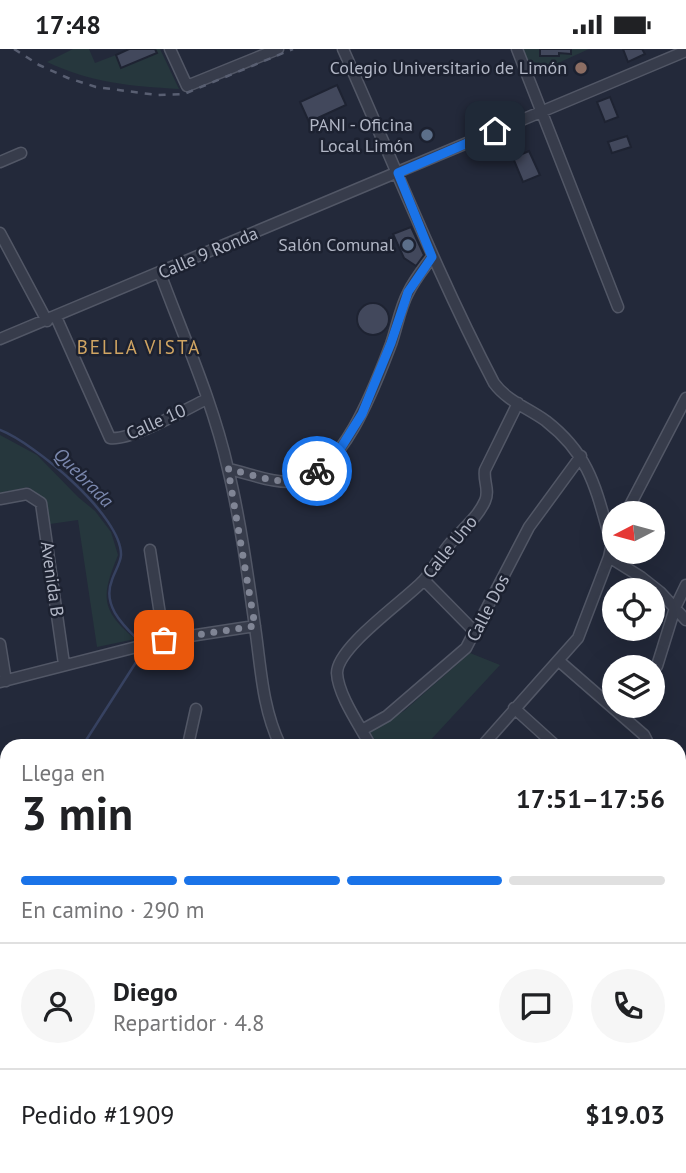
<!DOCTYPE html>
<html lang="es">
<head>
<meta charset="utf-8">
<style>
  :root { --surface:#fff; --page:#f6f6f6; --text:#202124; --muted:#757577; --line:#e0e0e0; --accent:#1a73e8 }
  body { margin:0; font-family:"PT Sans",sans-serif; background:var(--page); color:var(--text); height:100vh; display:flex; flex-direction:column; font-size:26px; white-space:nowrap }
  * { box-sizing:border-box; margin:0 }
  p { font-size:23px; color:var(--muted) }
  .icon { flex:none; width:38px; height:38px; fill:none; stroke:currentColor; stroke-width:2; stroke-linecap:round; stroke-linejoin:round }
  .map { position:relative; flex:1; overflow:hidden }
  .details { position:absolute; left:0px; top:690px; width:686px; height:436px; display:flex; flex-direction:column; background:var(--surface); border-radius:21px 21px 0 0; box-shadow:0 7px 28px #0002 }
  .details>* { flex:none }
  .needle { width:46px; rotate:264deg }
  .controls { position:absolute; left:602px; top:452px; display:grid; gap:14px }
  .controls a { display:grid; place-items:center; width:63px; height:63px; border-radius:50%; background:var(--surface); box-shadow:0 7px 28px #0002; font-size:35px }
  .pin { position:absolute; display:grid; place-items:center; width:60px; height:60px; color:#fff; margin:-30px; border-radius:14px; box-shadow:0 4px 10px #0006 }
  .courier { position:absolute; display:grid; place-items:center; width:70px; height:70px; margin:-35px; border:5px solid #1a73e8; border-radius:50%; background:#fff; color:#222; box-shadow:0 2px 9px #0007 }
  .head em { font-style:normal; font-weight:800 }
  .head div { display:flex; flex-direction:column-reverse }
  .head { display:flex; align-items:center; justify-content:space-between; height:119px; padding:0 21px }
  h1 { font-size:46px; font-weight:800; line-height:52px }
  .bar { display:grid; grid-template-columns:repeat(4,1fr); gap:10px 7px; align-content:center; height:84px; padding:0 21px }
  .bar i { height:9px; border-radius:5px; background:var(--line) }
  .bar .active { background:var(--accent) }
  .bar p { grid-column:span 4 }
  .line { display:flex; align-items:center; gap:18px; padding:0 21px; border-top:2px solid var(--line) }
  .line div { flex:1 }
  .round { display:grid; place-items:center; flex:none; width:74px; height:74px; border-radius:37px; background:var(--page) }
  .status { display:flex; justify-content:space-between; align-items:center; height:49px; padding:0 35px; background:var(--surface); direction:ltr }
  .status svg { height:19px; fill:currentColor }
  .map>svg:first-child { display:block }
  .green { fill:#26373d }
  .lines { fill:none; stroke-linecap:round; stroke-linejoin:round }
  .stream { stroke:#374261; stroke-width:2.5 }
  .building { fill:#42485c; stroke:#1e2332; stroke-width:2 }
  .minor-casing { stroke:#525766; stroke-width:13 }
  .minor { stroke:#373c4b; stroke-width:10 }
  .rail { stroke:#595f72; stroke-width:2.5; stroke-dasharray:7 7; stroke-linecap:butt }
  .done { stroke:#808595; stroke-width:7; stroke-dasharray:0 12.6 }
  .route { stroke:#1a73e8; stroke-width:9 }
  .education-dot { fill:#8d6e63; stroke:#1c2130; stroke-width:2.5 }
  .service-dot { fill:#5c6f8a; stroke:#1c2130; stroke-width:2.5 }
  .labels { text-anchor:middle; stroke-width:5; stroke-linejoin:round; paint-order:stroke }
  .poi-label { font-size:18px; fill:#b2b7c6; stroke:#1c2130; text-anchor:end }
  .street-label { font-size:18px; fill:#b2b7c6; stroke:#1c2130 }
  .neighbourhood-label { font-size:19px; letter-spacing:2px; fill:#d0a563; stroke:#1c2130 }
  .water-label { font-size:19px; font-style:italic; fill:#7b88ae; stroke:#1c2130 }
</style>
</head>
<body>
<div class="status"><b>17:48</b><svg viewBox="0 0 49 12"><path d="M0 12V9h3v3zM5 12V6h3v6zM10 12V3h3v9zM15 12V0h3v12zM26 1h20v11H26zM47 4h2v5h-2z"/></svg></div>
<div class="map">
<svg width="686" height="1124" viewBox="0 0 686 1124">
  <rect width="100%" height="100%" fill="#23293a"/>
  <path class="green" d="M 73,0 L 89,0 L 95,14 L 116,6 L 121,18 L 157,4 L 155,0 L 160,0 L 179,40 C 130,37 92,34 47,13 Z
    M 523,0 L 589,0 L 534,25 Z
    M 0,386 L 37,406 L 78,448 L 95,462 L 111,483 L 118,506 C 102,546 99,560 135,590 L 97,598 L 78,471 L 50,475 L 44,449 L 28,438 L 0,444 Z
    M 470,604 L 500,616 L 426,696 L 377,696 L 370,682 L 404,662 Z"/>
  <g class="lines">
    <path class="stream" d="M 0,381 C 34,394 122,467 121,506 C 121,513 114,524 112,531 C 102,556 122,575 138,591 L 139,595
      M 83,696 L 140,607 L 141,601
      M 152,1124 L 154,1118"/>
  </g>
  <path class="building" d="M 129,0 L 155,0 L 157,4 L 121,19 L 116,6 Z
    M 540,0 L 571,0 L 571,5 L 559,4 L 559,7 L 540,7 Z
    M 623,0 L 642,0 L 645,5 L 628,13 Z
    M 337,36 L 346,56 L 309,73 L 300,53 Z
    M 610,48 L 618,68 L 605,73 L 597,53 Z
    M 627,87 L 631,98 L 612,104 L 608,93 Z
    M 529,102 L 540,126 L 523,133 L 513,109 Z
    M 411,178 L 424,206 L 416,217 L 404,209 L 393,185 Z
    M357 270a16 16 0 1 1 32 0a16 16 0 1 1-32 0Z"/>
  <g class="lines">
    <g class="minor-casing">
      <path id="minor" d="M 170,0 L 187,37 L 278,0
        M 343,0 C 393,112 437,225 494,334 C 507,352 528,359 546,372 C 591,407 596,441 611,493
        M 517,0 L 618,258
        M 0,113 L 21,104
        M 0,184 L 47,272
        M 160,224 C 184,289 213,353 228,420 C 240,469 248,527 255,578 C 261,619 262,658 280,696
        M 56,268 L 110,389 C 131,392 186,360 207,350
        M 0,290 L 686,2
        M 228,420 C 249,424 276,436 297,432 C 344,423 376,334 391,295 C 397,278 400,259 408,244 C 414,231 424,219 432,208
        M 0,450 L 27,445 L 41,454 L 64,615
        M 626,464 L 686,349
        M 150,501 L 164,591
        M 609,508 L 641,528 L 660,543 L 686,571
        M 424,531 L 476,584
        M 0,595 L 6,632
        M 559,612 L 644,686 L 649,696
        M 657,617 L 675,559 L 686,536
        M 0,633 L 164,591 L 255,577
        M 514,659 L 555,696
        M 362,681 L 387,667 L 466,599 L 529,478 L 581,407
        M 188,696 L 196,660
        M 370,696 C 360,677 338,646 337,624 C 337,598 404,552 423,532 C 433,522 439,508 448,497 C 460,482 477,470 485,452 C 490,441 483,432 485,421 L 518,354
        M 483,696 L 578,589 L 609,508 L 613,490
        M 679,818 L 686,826
        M 0,954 L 7,951
        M 679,1032 L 686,1030
        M 0,1040 L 7,1040
        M 679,1091 L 686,1089
        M 14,1118 L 89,1123
        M 301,1118 L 327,1124
        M 422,1124 L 433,1118
        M 584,1124 L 595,1118"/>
    </g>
    <use href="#minor" class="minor"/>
    <path class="rail" d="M 14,0 L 39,16 L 68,29 L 96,38 L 157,46 L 184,45 L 293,0"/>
  </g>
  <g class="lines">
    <path class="done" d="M 164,591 L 255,577 L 228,420 C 256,426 293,443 317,422"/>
    <path class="route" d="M 317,422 L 337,405 L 362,365 L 391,294 L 408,243 L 432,208 L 398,124 L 495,82"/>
  </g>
  <circle class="education-dot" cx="581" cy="19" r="7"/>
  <g class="service-dot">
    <circle cx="427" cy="86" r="7"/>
    <circle cx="408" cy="196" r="7"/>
  </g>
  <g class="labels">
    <g class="poi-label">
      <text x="567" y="25">Colegio Universitario de Limón</text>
      <text x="413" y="82">PANI - Oficina<tspan x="413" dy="21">Local Limón</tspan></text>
      <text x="394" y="202">Salón Comunal</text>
    </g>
    <g class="street-label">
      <text transform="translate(208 204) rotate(-23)" y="6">Calle 9 Ronda</text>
      <text transform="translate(156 373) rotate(-24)" y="6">Calle 10</text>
      <text transform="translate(450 498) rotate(-51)" y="6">Calle Uno</text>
      <text transform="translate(52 530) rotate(82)" y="6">Avenida B</text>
      <text transform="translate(488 559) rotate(-63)" y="6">Calle Dos</text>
    </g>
    <g class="neighbourhood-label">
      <text x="139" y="305">BELLA VISTA</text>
    </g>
    <g class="water-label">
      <text transform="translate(84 428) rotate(45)" y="7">Quebrada</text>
    </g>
  </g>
</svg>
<div class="controls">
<a><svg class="needle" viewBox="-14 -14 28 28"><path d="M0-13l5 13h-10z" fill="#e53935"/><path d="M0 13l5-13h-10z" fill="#757577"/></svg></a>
<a><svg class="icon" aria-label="locate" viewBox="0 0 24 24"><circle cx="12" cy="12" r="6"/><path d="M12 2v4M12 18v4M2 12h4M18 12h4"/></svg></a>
<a><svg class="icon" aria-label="layers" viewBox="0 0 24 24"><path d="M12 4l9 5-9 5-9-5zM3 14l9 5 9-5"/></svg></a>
</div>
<div class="pin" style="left:164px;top:591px;background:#ea580c"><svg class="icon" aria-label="bag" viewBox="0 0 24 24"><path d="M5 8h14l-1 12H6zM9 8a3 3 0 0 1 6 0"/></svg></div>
<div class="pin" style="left:495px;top:82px;background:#1f2937"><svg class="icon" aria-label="home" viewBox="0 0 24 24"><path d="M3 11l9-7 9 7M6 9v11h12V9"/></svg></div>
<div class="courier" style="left:317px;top:422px"><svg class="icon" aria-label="bike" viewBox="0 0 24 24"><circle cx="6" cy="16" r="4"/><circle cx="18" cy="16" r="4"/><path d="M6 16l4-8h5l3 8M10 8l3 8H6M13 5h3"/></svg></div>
<section class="details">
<div class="head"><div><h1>3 min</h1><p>Llega en</p></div><em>17:51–17:56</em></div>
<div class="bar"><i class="active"></i><i class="active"></i><i class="active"></i><i></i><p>En camino · 290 m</p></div>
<div class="line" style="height:126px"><a class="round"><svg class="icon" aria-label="person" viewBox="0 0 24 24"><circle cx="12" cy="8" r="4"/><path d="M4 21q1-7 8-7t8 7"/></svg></a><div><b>Diego</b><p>Repartidor · 4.8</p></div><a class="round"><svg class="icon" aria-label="chat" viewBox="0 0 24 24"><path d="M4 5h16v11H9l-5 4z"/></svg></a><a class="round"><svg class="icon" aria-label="phone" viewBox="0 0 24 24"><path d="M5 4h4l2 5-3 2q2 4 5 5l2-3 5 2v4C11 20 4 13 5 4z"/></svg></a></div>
<div class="line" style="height:91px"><div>Pedido #1909</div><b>$19.03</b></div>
</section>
</div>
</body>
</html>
